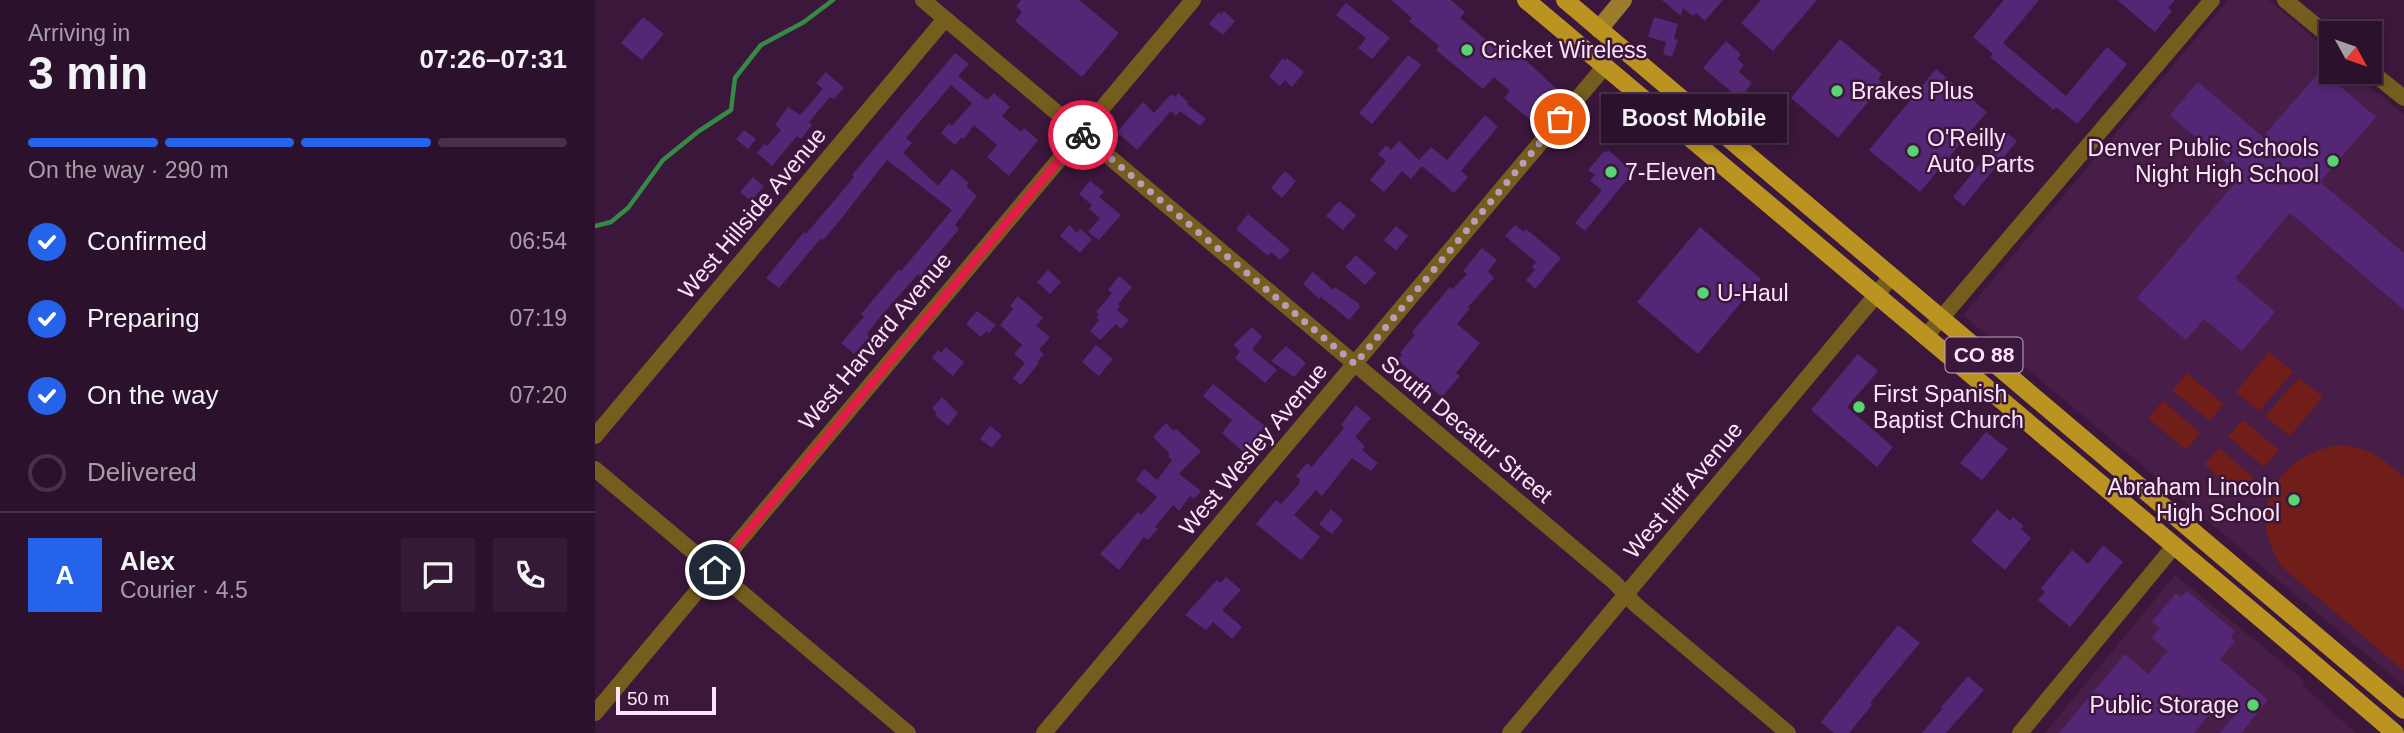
<!DOCTYPE html>
<html lang="en">
<head>
<meta charset="utf-8">
<style>
  :root { --surface:#2c112c; --page:#341a34; --text:#f1f3f6; --muted:#a69da9; --line:#483148; --accent:#2563eb }
  body { margin:0; font-family:Arial,sans-serif; background:var(--page); color:var(--text); height:100vh; display:flex; flex-direction:column; font-size:26px; white-space:nowrap }
  * { box-sizing:border-box; margin:0 }
  p { font-size:23px; color:var(--muted) }
  .icon { flex:none; width:38px; height:38px; fill:none; stroke:currentColor; stroke-width:2; stroke-linecap:round; stroke-linejoin:round }
  .map { position:relative; flex:1; overflow:hidden }
  .drawer { display:flex; flex-direction:column; background:var(--surface); width:595px }
  .drawer>* { flex:none }
  .needle { width:46px; rotate:130deg }
  .tools { position:absolute; left:1724px; top:21px; display:grid; gap:14px }
  .tools a { display:grid; place-items:center; width:63px; height:63px; border-radius:0px; background:var(--surface); box-shadow:0 4px 10px #0003,0 0 0 2px var(--line); font-size:35px }
  .scale { position:absolute; left:21px; bottom:18px; width:100px; box-sizing:border-box; padding-left:7px; border:4px solid #fce5fb; border-top:0; font-size:19px; line-height:24px; white-space:nowrap; color:#fce5fb; -webkit-text-stroke:5px #3b173b; paint-order:stroke }
  .pin { position:absolute; display:grid; place-items:center; width:60px; height:60px; color:#fff; margin:-30px; border:4px solid #fff; border-radius:50%; box-shadow:0 2px 7px #0007 }
  .courier { position:absolute; display:grid; place-items:center; width:70px; height:70px; margin:-35px; border:5px solid #e11d48; border-radius:50%; background:#fff; color:#222; box-shadow:0 2px 9px #0007 }
  .bubble { position:absolute; height:49px; border-radius:0px; background:var(--surface); box-shadow:0 4px 10px #0003,0 0 0 2px var(--line); font-size:23px; font-weight:600; line-height:49px; text-align:center }
  .headline em { font-style:normal; font-weight:600 }
  .headline div { display:flex; flex-direction:column-reverse }
  .headline { display:flex; align-items:center; justify-content:space-between; height:119px; padding:0 28px }
  h1 { font-size:46px; font-weight:600; line-height:52px }
  .bar { display:grid; grid-template-columns:repeat(4,1fr); gap:10px 7px; align-content:center; height:84px; padding:0 28px }
  .bar i { height:9px; border-radius:5px; background:var(--line) }
  .bar .selected { background:var(--accent) }
  .bar p { grid-column:span 4 }
  .line { display:flex; align-items:center; gap:18px; padding:0 28px; border-top:2px solid var(--line) }
  .line div { flex:1 }
  .round { display:grid; place-items:center; flex:none; width:74px; height:74px; border-radius:0px; background:var(--page) }
  ol { padding:0 28px; list-style:none }
  li { display:flex; align-items:center; gap:21px; height:77px }
  li p { margin-inline-start:auto }
  li .icon { padding:7px; border-radius:50%; background:var(--accent); color:#fff; stroke-width:4 }
  li:last-child { color:var(--muted) }
  li i { width:38px; height:38px; border:4px solid var(--line); border-radius:50% }
  main { display:flex; flex:1; min-height:0 }
  .map>svg:first-child { display:block }
  .built { fill:#481e48 }
  .green { fill:#711d19 }
  .lines { fill:none; stroke-linecap:round; stroke-linejoin:round }
  .stream { stroke:#358a46; stroke-width:4.5 }
  .building { fill:#542776 }
  .street { stroke:#755d1d; stroke-width:16 }
  .secondary { stroke:#9b7c2c; stroke-width:18 }
  .primary { stroke:#bb9321; stroke-width:18 }
  .done { stroke:#b89db8; stroke-width:7; stroke-dasharray:0 12.6 }
  .route { stroke:#e11d48; stroke-width:9 }
  .poi-dot { fill:#58d570; stroke:#3b173b; stroke-width:2.5 }
  .labels { text-anchor:middle; stroke-width:5; stroke-linejoin:round; paint-order:stroke }
  .shield { fill:#3b173b; stroke:#c2a7c1; stroke-width:2 }
  .shield-label { font-size:21px; font-weight:bold; fill:#fce5fb }
  .poi-label { font-size:23px; fill:#fce5fb; stroke:#3b173b; text-anchor:start }
  .street-label { font-size:23px; fill:#fce5fb; stroke:#3b173b }
</style>
</head>
<body>
<main>
<section class="drawer">
<div class="headline"><div><h1>3 min</h1><p>Arriving in</p></div><em>07:26–07:31</em></div>
<div class="bar"><i class="selected"></i><i class="selected"></i><i class="selected"></i><i></i><p>On the way · 290 m</p></div>
<ol>
<li><svg class="icon" aria-label="check" viewBox="0 0 24 24"><path d="M5 12l5 5 9-10"/></svg>Confirmed<p>06:54</p></li>
<li><svg class="icon" aria-label="check" viewBox="0 0 24 24"><path d="M5 12l5 5 9-10"/></svg>Preparing<p>07:19</p></li>
<li><svg class="icon" aria-label="check" viewBox="0 0 24 24"><path d="M5 12l5 5 9-10"/></svg>On the way<p>07:20</p></li>
<li><i></i>Delivered</li>
</ol>
<div class="line" style="height:126px"><b class="round" style="background:var(--accent);color:#fff">A</b><div><b>Alex</b><p>Courier · 4.5</p></div><a class="round"><svg class="icon" aria-label="chat" viewBox="0 0 24 24"><path d="M4 5h16v11H9l-5 4z"/></svg></a><a class="round"><svg class="icon" aria-label="phone" viewBox="0 0 24 24"><path d="M5 4h4l2 5-3 2q2 4 5 5l2-3 5 2v4C11 20 4 13 5 4z"/></svg></a></div>
</section>
<div class="map">
<svg width="1809" height="733" viewBox="0 0 1809 733">
  <rect width="100%" height="100%" fill="#3b173b"/>
  <path class="built" d="M 1633,0 L 1674,0 L 1736,53 L 1736,72 L 1758,72 L 1809,115 L 1809,686 L 1368,315 Z
    M 1580,575 L 1710,681 L 1707,685 L 1761,733 L 1450,733 Z"/>
  <path class="green" d="M 1674,352 L 1698,372 L 1664,411 L 1641,392 Z
    M 1592,373 L 1628,404 L 1615,421 L 1577,390 Z
    M 1704,378 L 1728,397 L 1695,436 L 1670,416 Z
    M 1568,401 L 1605,433 L 1591,450 L 1553,418 Z
    M 1648,420 L 1684,450 L 1669,467 L 1633,436 Z
    M 1742,445 C 1774,446 1786,458 1809,477 L 1809,671 L 1687,567 C 1650,512 1680,458 1742,445 Z
    M 1624,448 L 1659,478 L 1645,495 L 1609,464 Z"/>
  <g class="lines">
    <path class="stream" d="M 0,226 L 16,222 L 33,208 L 68,160 L 104,131 L 136,110 L 140,78 L 166,45 L 209,22 L 238,0"/>
  </g>
  <path class="building" d="M 426,0 L 484,0 L 524,33 L 487,77 L 420,21 L 427,12 L 421,6 Z
    M 796,0 L 856,0 L 870,12 L 865,18 L 917,61 L 923,53 L 964,91 L 938,122 L 909,98 L 915,91 L 899,77 L 888,89 L 841,50 L 844,46 L 814,21 L 817,18 Z
    M 1067,0 L 1128,0 L 1110,21 L 1101,13 L 1098,16 L 1088,8 L 1086,16 Z
    M 1166,0 L 1222,0 L 1178,51 L 1146,23 Z
    M 1409,0 L 1444,0 L 1408,43 L 1471,96 L 1512,47 L 1532,64 L 1482,124 L 1461,107 L 1459,110 L 1395,57 L 1398,54 L 1378,37 Z
    M 1522,0 L 1580,0 L 1573,8 L 1577,11 L 1560,32 Z
    M 751,3 L 795,38 L 777,59 L 763,48 L 771,38 L 741,15 Z
    M 629,11 L 640,21 L 628,35 L 614,24 L 624,12 L 626,14 Z
    M 48,17 L 69,34 L 47,60 L 26,43 Z
    M 1059,17 L 1083,24 L 1079,39 L 1083,40 L 1077,57 L 1068,54 L 1071,42 L 1053,37 Z
    M 1245,39 L 1287,74 L 1283,79 L 1288,84 L 1243,138 L 1196,98 Z
    M 1131,41 L 1146,54 L 1142,59 L 1149,65 L 1144,72 L 1157,83 L 1145,99 L 1108,68 Z
    M 360,53 L 374,64 L 363,76 L 392,100 L 399,93 L 415,107 L 407,116 L 426,132 L 429,128 L 443,140 L 414,176 L 392,157 L 402,145 L 379,125 L 369,139 L 367,137 L 360,145 L 346,133 L 354,123 L 357,126 L 377,103 L 356,85 L 311,138 L 317,143 L 308,153 L 343,186 L 357,169 L 374,183 L 371,186 L 382,196 L 360,225 L 364,229 L 325,276 L 323,274 L 285,317 L 272,334 L 274,337 L 259,354 L 246,343 L 269,317 L 266,314 L 304,269 L 306,271 L 357,210 L 292,160 L 246,219 L 228,240 L 226,238 L 184,288 L 171,278 L 209,232 L 211,234 L 259,177 L 257,175 Z
    M 813,55 L 826,65 L 777,124 L 764,113 Z
    M 688,58 L 690,61 L 692,58 L 709,72 L 697,87 L 690,80 L 685,86 L 674,76 Z
    M 1341,69 L 1392,112 L 1325,192 L 1274,150 Z
    M 1726,70 L 1781,117 L 1725,182 L 1809,253 L 1809,310 L 1695,213 L 1640,278 L 1680,312 L 1647,351 L 1609,319 L 1591,340 L 1542,298 L 1646,176 L 1575,115 L 1603,82 L 1668,137 Z
    M 231,72 L 249,88 L 239,99 L 235,97 L 214,122 L 217,125 L 206,139 L 202,136 L 177,166 L 162,153 L 169,144 L 172,146 L 186,130 L 180,125 L 193,107 L 205,115 L 228,89 L 221,83 Z
    M 583,93 L 593,102 L 592,104 L 611,119 L 605,126 L 585,111 L 581,116 L 576,111 L 542,150 L 522,132 L 548,102 L 559,113 L 576,94 L 580,97 Z
    M 890,115 L 903,127 L 866,171 L 873,177 L 859,193 L 827,166 L 816,179 L 807,171 L 789,192 L 775,180 L 791,161 L 783,154 L 791,145 L 796,150 L 804,141 L 824,160 L 836,147 L 852,160 Z
    M 149,130 L 161,139 L 153,149 L 141,139 Z
    M 1411,132 L 1422,141 L 1369,206 L 1358,197 Z
    M 1013,150 L 1037,171 L 1035,173 L 1036,175 L 990,231 L 980,223 L 1007,190 L 995,181 L 1000,175 L 993,170 L 1009,151 L 1011,153 Z
    M 690,171 L 701,181 L 687,198 L 676,188 Z
    M 158,177 L 169,186 L 156,201 L 145,192 Z
    M 495,181 L 509,192 L 504,197 L 526,215 L 504,240 L 493,232 L 505,218 L 494,209 L 497,205 L 484,194 Z
    M 744,201 L 761,215 L 748,230 L 731,216 Z
    M 653,214 L 695,250 L 685,260 L 676,252 L 673,256 L 641,229 Z
    M 474,225 L 482,233 L 485,229 L 497,239 L 485,253 L 465,236 Z
    M 920,225 L 929,232 L 931,229 L 966,258 L 940,289 L 931,280 L 940,270 L 937,267 L 941,262 L 910,236 Z
    M 801,226 L 813,236 L 801,251 L 789,240 Z
    M 1105,227 L 1166,279 L 1103,354 L 1042,302 Z
    M 887,248 L 902,260 L 893,271 L 899,278 L 873,307 L 875,308 L 862,324 L 885,343 L 861,373 L 865,376 L 847,397 L 802,360 L 807,355 L 805,353 L 820,335 L 817,332 L 855,287 L 858,289 L 872,274 L 868,271 Z
    M 761,255 L 781,273 L 770,285 L 750,267 Z
    M 453,270 L 466,282 L 455,294 L 442,282 Z
    M 718,272 L 738,290 L 740,287 L 763,303 L 765,307 L 754,320 L 726,297 L 724,299 L 708,284 Z
    M 524,276 L 537,287 L 523,304 L 525,306 L 522,310 L 534,320 L 526,329 L 521,324 L 505,340 L 495,331 L 504,320 L 501,318 L 504,314 L 501,312 L 517,293 L 513,290 Z
    M 423,296 L 448,318 L 441,326 L 455,337 L 444,350 L 449,354 L 442,362 L 444,363 L 426,385 L 418,378 L 430,363 L 419,354 L 427,345 L 405,325 L 418,309 L 415,306 Z
    M 382,311 L 401,325 L 394,333 L 391,331 L 386,337 L 371,324 Z
    M 657,327 L 667,337 L 657,349 L 682,370 L 670,383 L 640,358 L 645,351 L 638,345 Z
    M 501,345 L 518,359 L 504,376 L 487,362 Z
    M 691,346 L 711,363 L 699,377 L 676,361 Z
    M 351,347 L 369,362 L 358,376 L 337,358 L 343,350 L 346,353 Z
    M 1263,354 L 1283,371 L 1252,407 L 1298,447 L 1282,467 L 1216,410 Z
    M 618,384 L 670,426 L 648,452 L 627,433 L 637,420 L 608,396 Z
    M 347,397 L 363,413 L 353,426 L 340,415 L 342,413 L 337,408 Z
    M 761,405 L 776,418 L 760,437 L 770,446 L 767,450 L 783,463 L 776,471 L 757,458 L 727,496 L 721,490 L 699,515 L 725,537 L 706,560 L 661,524 L 681,500 L 686,504 L 704,484 L 705,479 L 701,476 L 712,463 L 717,467 L 749,428 L 746,425 Z
    M 571,423 L 579,431 L 581,429 L 606,451 L 584,474 L 606,491 L 599,499 L 595,496 L 584,511 L 578,505 L 560,527 L 563,529 L 553,540 L 549,537 L 524,570 L 505,554 L 543,512 L 546,515 L 562,497 L 541,480 L 549,469 L 562,480 L 577,460 L 573,456 L 575,454 L 558,437 Z
    M 395,426 L 407,435 L 397,448 L 385,439 Z
    M 1391,432 L 1413,449 L 1387,480 L 1365,463 Z
    M 736,509 L 748,520 L 737,534 L 724,524 Z
    M 1402,509 L 1415,521 L 1418,517 L 1429,526 L 1426,529 L 1436,538 L 1410,570 L 1376,541 Z
    M 1508,545 L 1528,562 L 1475,627 L 1443,600 L 1450,592 L 1446,588 L 1477,550 L 1493,564 Z
    M 631,577 L 646,590 L 627,610 L 647,627 L 637,639 L 618,622 L 611,630 L 590,615 L 622,580 L 625,583 Z
    M 1592,591 L 1640,631 L 1636,637 L 1640,642 L 1625,659 L 1673,700 L 1646,733 L 1625,733 L 1644,710 L 1628,697 L 1599,733 L 1464,733 L 1530,654 L 1553,674 L 1573,651 L 1557,638 L 1565,628 L 1557,622 L 1581,593 L 1586,597 Z
    M 1303,625 L 1325,643 L 1275,703 L 1277,705 L 1254,733 L 1239,733 L 1226,722 Z
    M 1373,676 L 1389,690 L 1351,733 L 1327,733 L 1348,708 L 1346,707 Z"/>
  <g class="lines">
    <path class="street" d="M 328,0 L 1019,582 L 1041,605 L 1193,733
      M 1690,0 L 1736,38
      M 1774,70 L 1809,98
      M 1331,336 L 1617,0
      M 0,436 L 350,19
      M 0,469 L 313,733
      M 0,713 L 598,0
      M 449,733 L 1010,66
      M 915,733 L 1297,276
      M 1425,733 L 1580,545"/>
    <path class="secondary" d="M 1004,29 L 1028,0"/>
    <path class="primary" d="M 931,0 L 1670,622 L 1800,733
      M 970,0 L 1809,710"/>
  </g>
  <g class="lines">
    <path class="done" d="M 488,135 L 760,364 L 965,119"/>
    <path class="route" d="M 120,570 L 486,134 L 488,135"/>
  </g>
  <g class="poi-dot">
    <circle cx="872" cy="50" r="7"/>
    <circle cx="1242" cy="91" r="7"/>
    <circle cx="1318" cy="151" r="7"/>
    <circle cx="1738" cy="161" r="7"/>
    <circle cx="1016" cy="172" r="7"/>
    <circle cx="1108" cy="293" r="7"/>
    <circle cx="1264" cy="407" r="7"/>
    <circle cx="1699" cy="500" r="7"/>
    <circle cx="1658" cy="705" r="7"/>
  </g>
  <g class="labels">
    <rect class="shield" x="1350.5" y="337.5" width="77" height="35" rx="5"/>
    <g class="shield-label">
      <text x="1389" y="362">CO 88</text>
    </g>
    <g class="poi-label">
      <text x="886" y="58">Cricket Wireless</text>
      <text x="1256" y="99">Brakes Plus</text>
      <text x="1332" y="146">O'Reilly<tspan x="1332" dy="26">Auto Parts</tspan></text>
      <text x="1724" y="156" text-anchor="end">Denver Public Schools<tspan x="1724" dy="26">Night High School</tspan></text>
      <text x="1030" y="180">7-Eleven</text>
      <text x="1122" y="301">U-Haul</text>
      <text x="1278" y="402">First Spanish<tspan x="1278" dy="26">Baptist Church</tspan></text>
      <text x="1685" y="495" text-anchor="end">Abraham Lincoln<tspan x="1685" dy="26">High School</tspan></text>
      <text x="1644" y="713" text-anchor="end">Public Storage</text>
    </g>
    <g class="street-label">
      <text transform="translate(157 213) rotate(-50)" y="8">West Hillside Avenue</text>
      <text transform="translate(280 341) rotate(-50)" y="8">West Harvard Avenue</text>
      <text transform="translate(872 429) rotate(40)" y="8">South Decatur Street</text>
      <text transform="translate(658 449) rotate(-50)" y="8">West Wesley Avenue</text>
      <text transform="translate(1088 490) rotate(-50)" y="8">West Iliff Avenue</text>
    </g>
  </g>
</svg>
<div class="tools">
<a><svg class="needle" viewBox="-14 -14 28 28"><path d="M0-13l5 13h-10z" fill="#e53935"/><path d="M0 13l5-13h-10z" fill="#a69da9"/></svg></a>
</div>
<div class="scale">50 m</div>
<div class="pin" style="left:965px;top:119px;background:#ea580c"><svg class="icon" aria-label="bag" viewBox="0 0 24 24"><path d="M5 8h14l-1 12H6zM9 8a3 3 0 0 1 6 0"/></svg></div>
<div class="pin" style="left:120px;top:570px;background:#1f2937"><svg class="icon" aria-label="home" viewBox="0 0 24 24"><path d="M3 11l9-7 9 7M6 9v11h12V9"/></svg></div>
<div class="courier" style="left:488px;top:135px"><svg class="icon" aria-label="bike" viewBox="0 0 24 24"><circle cx="6" cy="16" r="4"/><circle cx="18" cy="16" r="4"/><path d="M6 16l4-8h5l3 8M10 8l3 8H6M13 5h3"/></svg></div>
<div class="bubble" style="left:1006px;top:94px;width:186px">Boost Mobile</div>
</div>
</main>
</body>
</html>
